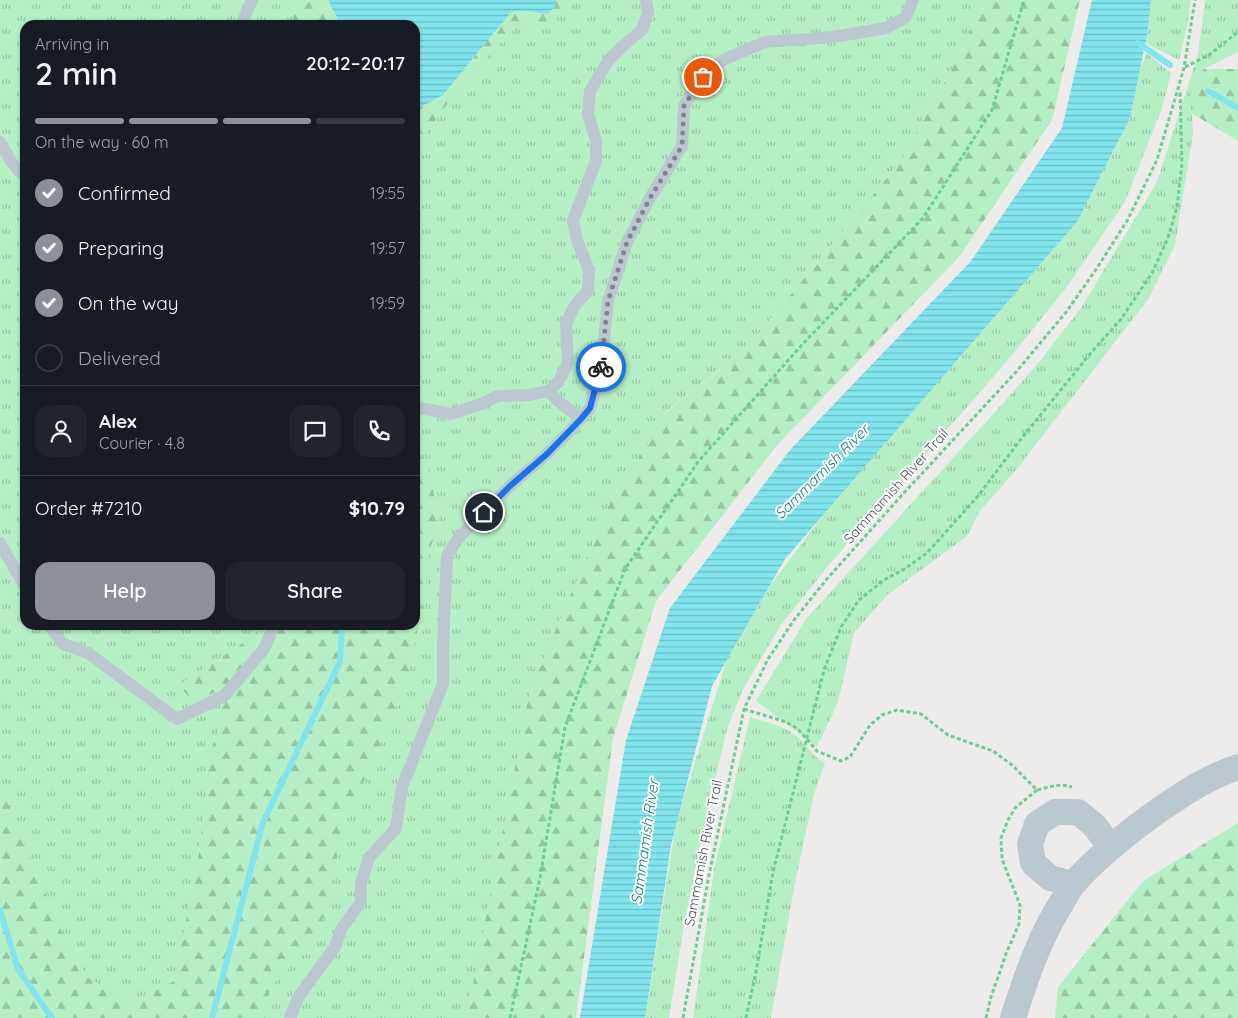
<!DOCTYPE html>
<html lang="en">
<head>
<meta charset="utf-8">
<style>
  :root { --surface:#171b24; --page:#20242c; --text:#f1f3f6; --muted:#9ea1a6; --line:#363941; --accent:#8c9099 }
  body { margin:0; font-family:Quicksand,sans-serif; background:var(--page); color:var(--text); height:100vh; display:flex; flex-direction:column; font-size:19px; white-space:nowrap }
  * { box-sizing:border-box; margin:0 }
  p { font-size:16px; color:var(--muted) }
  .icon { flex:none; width:28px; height:28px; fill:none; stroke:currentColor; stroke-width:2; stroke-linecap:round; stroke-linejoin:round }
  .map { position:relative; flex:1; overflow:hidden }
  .panel { position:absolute; left:20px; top:20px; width:400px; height:610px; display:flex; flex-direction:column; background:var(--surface); border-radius:15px; box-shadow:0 1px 4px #0004 }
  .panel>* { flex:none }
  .pin { position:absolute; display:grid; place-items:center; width:42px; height:42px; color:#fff; margin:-21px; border:2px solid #fff; border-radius:50%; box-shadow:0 1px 5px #0007 }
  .courier { position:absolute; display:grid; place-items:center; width:50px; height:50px; margin:-25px; border:4px solid #1a73e8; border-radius:50%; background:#fff; color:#222; box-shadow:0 1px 6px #0007 }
  .overview em { font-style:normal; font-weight:600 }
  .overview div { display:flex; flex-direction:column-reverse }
  .overview { display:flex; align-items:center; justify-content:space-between; height:85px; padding:0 15px }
  h1 { font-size:32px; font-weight:600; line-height:38px }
  .bar { display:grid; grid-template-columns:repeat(4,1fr); gap:8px 5px; align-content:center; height:60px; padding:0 15px }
  .bar i { height:6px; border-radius:4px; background:var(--line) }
  .bar .selected { background:var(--accent) }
  .bar p { grid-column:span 4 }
  .line { display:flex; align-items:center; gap:12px; padding:0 15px; border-top:1px solid var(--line) }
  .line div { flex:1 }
  .round { display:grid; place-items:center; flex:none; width:52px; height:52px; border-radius:15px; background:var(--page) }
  ol { padding:0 15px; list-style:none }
  li { display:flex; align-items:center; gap:15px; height:55px }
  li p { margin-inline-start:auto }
  li .icon { padding:5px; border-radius:50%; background:var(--accent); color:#fff; stroke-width:4 }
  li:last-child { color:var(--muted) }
  li i { width:28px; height:28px; border:2px solid var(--line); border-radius:50% }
  .primary-button { display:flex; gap:10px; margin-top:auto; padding:10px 15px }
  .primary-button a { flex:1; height:58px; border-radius:15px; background:var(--accent); color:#fff; font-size:20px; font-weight:600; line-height:58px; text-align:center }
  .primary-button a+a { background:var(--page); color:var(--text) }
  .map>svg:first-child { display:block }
  .grass { fill:url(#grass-tufts); fill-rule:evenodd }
  .forest { fill:url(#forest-firs) }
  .water { fill:url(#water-rules) }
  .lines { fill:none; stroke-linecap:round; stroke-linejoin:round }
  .stream { stroke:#82e5ee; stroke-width:6 }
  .path { stroke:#6ece92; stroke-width:3; stroke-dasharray:4 2.5; stroke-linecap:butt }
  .service { stroke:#bbc8cf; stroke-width:12 }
  .minor { stroke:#bbc8cf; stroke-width:26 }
  .done { stroke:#7f878c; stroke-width:5; stroke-dasharray:0 9 }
  .route { stroke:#1a73e8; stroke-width:6 }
  .labels { text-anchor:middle; stroke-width:4; stroke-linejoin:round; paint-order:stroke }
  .street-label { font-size:14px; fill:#435159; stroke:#fff }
  .water-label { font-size:15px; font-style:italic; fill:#0a7f8a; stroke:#fff }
</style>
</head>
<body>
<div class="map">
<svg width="1238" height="1018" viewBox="0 0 1238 1018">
  <defs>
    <pattern id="grass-tufts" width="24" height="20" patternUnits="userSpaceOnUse" patternTransform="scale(1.25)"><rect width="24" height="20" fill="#b6efc5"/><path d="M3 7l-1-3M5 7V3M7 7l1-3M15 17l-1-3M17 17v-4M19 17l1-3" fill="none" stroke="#96c4a3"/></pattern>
    <pattern id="forest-firs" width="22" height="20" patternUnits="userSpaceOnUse" patternTransform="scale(1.25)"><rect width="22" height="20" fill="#b6efc5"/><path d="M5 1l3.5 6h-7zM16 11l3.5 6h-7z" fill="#96c4a3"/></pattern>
    <pattern id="water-rules" width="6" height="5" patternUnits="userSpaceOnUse" patternTransform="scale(1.25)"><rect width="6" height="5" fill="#82e5ee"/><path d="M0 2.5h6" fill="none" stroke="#6cbcc4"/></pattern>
  </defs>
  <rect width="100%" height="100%" fill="#eeebeb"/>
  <path class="grass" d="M 0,0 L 977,0 L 969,37 L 901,161 L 746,349 L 667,411 L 472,989 L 465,1018 L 0,1018 ZM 25,25 L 415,25 L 415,625 L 25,625 Z
    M 1151,0 L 1191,0 L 1188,22 L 1179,60 L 1145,43 Z
    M 1205,0 L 1238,0 L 1238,52 L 1204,69 L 1191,92 L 1193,133 L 1175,245 L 1149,298 L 1017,469 L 980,511 L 967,536 L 887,595 L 854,633 L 838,702 L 817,747 L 756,701 L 806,619 L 1006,400 L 1039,362 L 1081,308 L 1157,182 L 1198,54 Z
    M 1147,53 L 1171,73 L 1162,108 L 1125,202 L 1066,288 L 1008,360 L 828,566 L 781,625 L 743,689 L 727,729 L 702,836 L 684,925 L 669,1018 L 645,1018 L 676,823 L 726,662 L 769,587 L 828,509 L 1077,222 L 1130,118 L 1140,69 Z
    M 750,717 C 764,721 781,725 794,734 C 806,743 811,756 825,763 L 814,794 L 794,888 L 771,1018 L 693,1018 L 714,870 Z"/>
  <path class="forest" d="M 288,0 L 569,0 C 554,24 547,24 520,24 C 481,63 442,104 415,152 L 415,25 L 295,25 Z
    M 977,0 L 1080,0 L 1052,120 L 959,257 L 778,444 L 656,601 L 613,738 L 576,1018 L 465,1018 L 472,989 L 530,690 L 609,505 L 668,411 L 746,349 L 901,161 L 969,37 Z
    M 1204,69 L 1238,69 L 1238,141 L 1191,113 L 1191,92 Z
    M 415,449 L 429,466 L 439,523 L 430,548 L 425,595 L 407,678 L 390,723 L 366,777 L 341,823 L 327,912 L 300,956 L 271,987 L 262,1018 L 3,1018 L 0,1012 L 0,785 L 61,930 L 88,978 L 133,1001 L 174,981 L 199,854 L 209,756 L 224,713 L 214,693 L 192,701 L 179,685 L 254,636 L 260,625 L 415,625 Z
    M 1238,823 L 1238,1018 L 1055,1018 L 1058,987 L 1143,881 Z"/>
  <path class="water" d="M 328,0 L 556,0 L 555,7 L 547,14 C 534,13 522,8 510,13 L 443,95 L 415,110 L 415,25 L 341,25 Z
    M 1092,0 L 1151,0 L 1147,35 L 1130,118 L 1077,222 L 785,559 L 712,686 L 671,845 L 645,1018 L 580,1018 L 626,740 L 670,608 L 790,450 L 971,261 L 1062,128 Z"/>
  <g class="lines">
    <path class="stream" d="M 1138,43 L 1170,65
      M 1208,91 L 1238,108
      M 0,910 L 18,969 L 52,1018
      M 212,1018 L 263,822 L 340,662 L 342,625"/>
    <path class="path" d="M 1185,67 L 1209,55 L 1238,32
      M 744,709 L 786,722 L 798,729 L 817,751 L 841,761 L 850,757 L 870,725 L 882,715 L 897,710 L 921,714 L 948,735 L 993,751 L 1012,765 L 1037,790 C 1049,787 1060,783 1072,787
      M 510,1018 L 540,878 L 565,727 L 625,569 L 698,462 L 799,348 L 923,218 L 992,110 L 1024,0
      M 683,1018 L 709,875 L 744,709 L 768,659 L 794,620 L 826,580 L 903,494 L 1016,372 L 1067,311 L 1097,268 L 1127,221 L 1157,160 L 1184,68 L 1195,0
      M 746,1018 L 756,972 L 773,872 L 824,670 L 841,627 L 859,600 L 884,580 L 906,568 L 927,553 L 978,496 L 1021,439 L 1090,354 L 1121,319 L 1152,273 L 1168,238 L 1177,207 L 1182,164 L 1180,90
      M 986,1018 L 991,997 L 1006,954 L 1019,924 L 1020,905 L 1002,859 L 1001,838 L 1008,820 L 1015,808 L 1037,790"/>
    <path class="service" d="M 241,25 L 252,0
      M 0,142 L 12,163 L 25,177
      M 549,391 L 557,400 L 581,419
      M 415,407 L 451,414 L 481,404 L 498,396 L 529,395 L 549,391 L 559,381 L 568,362 L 566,324 L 575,305 L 588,291 L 589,270 L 577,240 L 573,220 L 596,161 L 596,141 L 588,114 L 590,91 L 608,61 L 624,45 L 642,30 L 648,13 L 646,0
      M 0,543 L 25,587
      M 49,625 L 63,644 L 88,653 L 177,719 L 224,696 L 264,649 L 274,625
      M 290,1018 L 299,996 L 335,947 L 342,928 L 361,902 L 361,883 L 369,858 L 396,828 L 402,787 L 443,684 L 443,646 L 447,556 L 459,537 L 510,486 L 547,454 L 569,432 L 590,408 L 601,370 L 608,301 L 627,242 L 650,198 L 682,146 L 684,106 L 703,77 L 723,60 L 765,42 L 833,37 L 886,28 L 905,18 L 913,0"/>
    <path class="minor" d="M 1073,884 L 1050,878 L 1033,863 L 1030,844 L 1037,824 L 1055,812 L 1078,812 L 1094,825 L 1110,846
      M 1013,1018 C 1026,978 1039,938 1062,902 C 1066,896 1069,888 1074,883 C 1098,856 1126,834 1155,813 C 1181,795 1207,777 1238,767"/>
  </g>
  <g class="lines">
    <path class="done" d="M 601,367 L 608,301 L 627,242 L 650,198 L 682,146 L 684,106 L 703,77"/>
    <path class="route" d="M 484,512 L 510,486 L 547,454 L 581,419 L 590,408 L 601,367"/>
  </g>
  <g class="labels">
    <g class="street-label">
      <text transform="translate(896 486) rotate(-48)" y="5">Sammamish River Trail</text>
      <text transform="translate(703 853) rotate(-79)" y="5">Sammamish River Trail</text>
    </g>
    <g class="water-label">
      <text transform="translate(822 472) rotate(-45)" y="5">Sammamish River</text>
      <text transform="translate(645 842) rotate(-82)" y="5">Sammamish River</text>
    </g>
  </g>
</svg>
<div class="pin" style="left:703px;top:77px;background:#ea580c"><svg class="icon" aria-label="bag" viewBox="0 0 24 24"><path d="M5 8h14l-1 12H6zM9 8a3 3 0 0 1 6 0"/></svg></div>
<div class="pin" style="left:484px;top:512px;background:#1f2937"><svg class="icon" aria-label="home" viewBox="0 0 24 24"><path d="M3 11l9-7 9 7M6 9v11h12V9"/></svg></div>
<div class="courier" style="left:601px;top:367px"><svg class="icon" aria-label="bike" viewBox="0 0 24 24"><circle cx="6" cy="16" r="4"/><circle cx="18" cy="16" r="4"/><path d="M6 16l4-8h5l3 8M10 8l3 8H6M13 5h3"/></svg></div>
<section class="panel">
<div class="overview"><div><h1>2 min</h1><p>Arriving in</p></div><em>20:12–20:17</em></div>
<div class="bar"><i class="selected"></i><i class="selected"></i><i class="selected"></i><i></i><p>On the way · 60 m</p></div>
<ol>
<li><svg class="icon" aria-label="check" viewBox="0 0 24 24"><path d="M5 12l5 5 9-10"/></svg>Confirmed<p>19:55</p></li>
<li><svg class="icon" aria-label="check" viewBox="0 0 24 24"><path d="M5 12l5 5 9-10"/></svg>Preparing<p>19:57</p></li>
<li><svg class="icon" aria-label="check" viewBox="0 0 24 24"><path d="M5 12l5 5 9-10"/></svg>On the way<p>19:59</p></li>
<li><i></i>Delivered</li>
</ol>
<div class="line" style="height:90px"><a class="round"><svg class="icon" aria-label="person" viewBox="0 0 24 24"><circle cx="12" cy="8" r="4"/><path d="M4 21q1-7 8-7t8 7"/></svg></a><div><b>Alex</b><p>Courier · 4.8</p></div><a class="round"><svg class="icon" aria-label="chat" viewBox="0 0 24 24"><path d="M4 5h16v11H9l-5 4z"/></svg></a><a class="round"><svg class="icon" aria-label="phone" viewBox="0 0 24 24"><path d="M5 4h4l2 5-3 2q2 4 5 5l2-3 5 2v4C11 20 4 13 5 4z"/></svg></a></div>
<div class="line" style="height:65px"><div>Order #7210</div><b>$10.79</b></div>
<div class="primary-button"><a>Help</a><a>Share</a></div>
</section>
</div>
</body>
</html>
